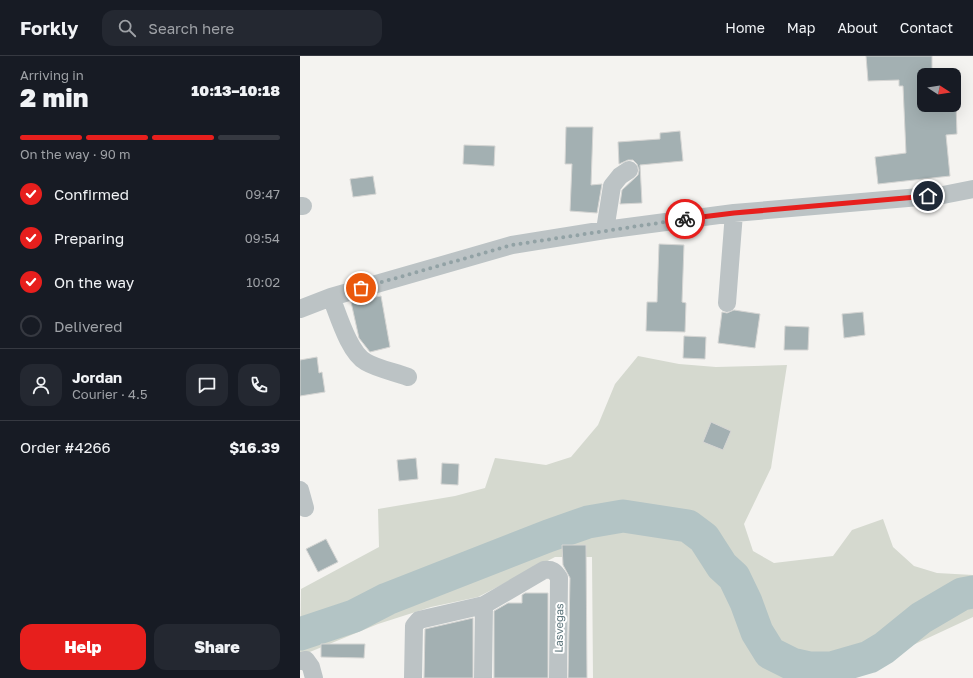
<!DOCTYPE html>
<html lang="en">
<head>
<meta charset="utf-8">
<style>
  :root { --surface:#171b24; --page:#242831; --text:#f1f3f6; --muted:#9ea1a6; --line:#363941; --accent:#e71f1d }
  body { margin:0; font-family:"Golos Text",sans-serif; background:var(--page); color:var(--text); height:100vh; display:flex; flex-direction:column; font-size:15px; white-space:nowrap }
  * { box-sizing:border-box; margin:0 }
  p { font-size:13px; color:var(--muted) }
  .icon { flex:none; width:22px; height:22px; fill:none; stroke:currentColor; stroke-width:2; stroke-linecap:round; stroke-linejoin:round }
  .map { position:relative; flex:1; overflow:hidden }
  .drawer { display:flex; flex-direction:column; background:var(--surface); width:300px }
  .drawer>* { flex:none }
  .needle { width:26px; rotate:102deg }
  .fabs { position:absolute; left:617px; top:12px; display:grid; gap:8px }
  .fabs a { display:grid; place-items:center; width:44px; height:44px; border-radius:8px; background:var(--surface); box-shadow:0 4px 16px #0002; font-size:20px }
  .pin { position:absolute; display:grid; place-items:center; width:34px; height:34px; color:#fff; margin:-17px; border:2px solid #fff; border-radius:50%; box-shadow:0 1px 4px #0007 }
  .courier { position:absolute; display:grid; place-items:center; width:40px; height:40px; margin:-20px; border:3px solid #e71f1d; border-radius:50%; background:#fff; color:#222; box-shadow:0 1px 5px #0007 }
  .head em { font-style:normal; font-weight:800 }
  .head div { display:flex; flex-direction:column-reverse }
  .head { display:flex; align-items:center; justify-content:space-between; height:68px; padding:0 20px }
  h1 { font-size:26px; font-weight:800; line-height:30px }
  .bar { display:grid; grid-template-columns:repeat(4,1fr); gap:6px 4px; align-content:center; height:48px; padding:0 20px }
  .bar i { height:5px; border-radius:3px; background:var(--line) }
  .bar .selected { background:var(--accent) }
  .bar p { grid-column:span 4 }
  .line { display:flex; align-items:center; gap:10px; padding:0 20px; border-top:1px solid var(--line) }
  .line div { flex:1 }
  .round { display:grid; place-items:center; flex:none; width:42px; height:42px; border-radius:12px; background:var(--page) }
  ol { padding:0 20px; list-style:none }
  li { display:flex; align-items:center; gap:12px; height:44px }
  li p { margin-inline-start:auto }
  li .icon { padding:4px; border-radius:50%; background:var(--accent); color:#fff; stroke-width:4 }
  li:last-child { color:var(--muted) }
  li i { width:22px; height:22px; border:2px solid var(--line); border-radius:50% }
  .cta { display:flex; gap:8px; margin-top:auto; padding:8px 20px }
  .cta a { flex:1; height:46px; border-radius:12px; background:var(--accent); color:#fff; font-size:16px; font-weight:800; line-height:46px; text-align:center }
  .cta a+a { background:var(--page); color:var(--text) }
  header { display:flex; align-items:center; gap:24px; box-sizing:border-box; height:56px; padding:0 20px; background:var(--surface); border-bottom:1px solid var(--line) }
  header strong { font-size:19px }
  nav { display:flex; gap:22px; margin-inline-start:auto; font-size:14px }
  .search { width:280px; height:36px; background:var(--page); display:flex; align-items:center; gap:10px; box-sizing:border-box; padding:0 14px; border-radius:12px; color:var(--muted); font-size:15px }
  main { display:flex; flex:1; min-height:0 }
  .map>svg:first-child { display:block }
  .green { fill:#d5d9cf }
  .lines { fill:none; stroke-linecap:round; stroke-linejoin:round }
  .river { stroke:#b3c4c5; stroke-width:33 }
  .building { fill:#a3b0b2; stroke:#d5d5d3 }
  .street { stroke:#bcc3c5; stroke-width:18 }
  .done { stroke:#92a2a5; stroke-width:4; stroke-dasharray:0 7.2 }
  .route { stroke:#e71f1d; stroke-width:5 }
  .labels { text-anchor:middle; stroke-width:4; stroke-linejoin:round; paint-order:stroke }
  .street-label { font-size:11px; fill:#5e767c; stroke:#fff }
</style>
</head>
<body>
<header>
<strong>Forkly</strong>
<div class="search"><svg class="icon" aria-label="search" viewBox="0 0 24 24"><circle cx="10" cy="10" r="6"/><path d="M15 15l6 6"/></svg>Search here</div>
<nav><a>Home</a><a>Map</a><a>About</a><a>Contact</a></nav>
</header>
<main>
<section class="drawer">
<div class="head"><div><h1>2 min</h1><p>Arriving in</p></div><em>10:13–10:18</em></div>
<div class="bar"><i class="selected"></i><i class="selected"></i><i class="selected"></i><i></i><p>On the way · 90 m</p></div>
<ol>
<li><svg class="icon" aria-label="check" viewBox="0 0 24 24"><path d="M5 12l5 5 9-10"/></svg>Confirmed<p>09:47</p></li>
<li><svg class="icon" aria-label="check" viewBox="0 0 24 24"><path d="M5 12l5 5 9-10"/></svg>Preparing<p>09:54</p></li>
<li><svg class="icon" aria-label="check" viewBox="0 0 24 24"><path d="M5 12l5 5 9-10"/></svg>On the way<p>10:02</p></li>
<li><i></i>Delivered</li>
</ol>
<div class="line" style="height:72px"><a class="round"><svg class="icon" aria-label="person" viewBox="0 0 24 24"><circle cx="12" cy="8" r="4"/><path d="M4 21q1-7 8-7t8 7"/></svg></a><div><b>Jordan</b><p>Courier · 4.5</p></div><a class="round"><svg class="icon" aria-label="chat" viewBox="0 0 24 24"><path d="M4 5h16v11H9l-5 4z"/></svg></a><a class="round"><svg class="icon" aria-label="phone" viewBox="0 0 24 24"><path d="M5 4h4l2 5-3 2q2 4 5 5l2-3 5 2v4C11 20 4 13 5 4z"/></svg></a></div>
<div class="line" style="height:52px"><div>Order #4266</div><b>$16.39</b></div>
<div class="cta"><a>Help</a><a>Share</a></div>
</section>
<div class="map">
<svg width="673" height="622" viewBox="0 0 673 622">
  <rect width="100%" height="100%" fill="#f4f3f0"/>
  <path class="green" d="M 338,300 L 379,308 L 416,311 L 487,309 L 471,412 L 444,468 L 453,495 L 474,507 L 533,500 L 552,474 L 583,463 L 593,491 L 614,510 L 637,517 L 673,519 L 673,561 L 613,589 L 570,615 L 547,622 L 293,622 L 292,501 L 255,501 L 178,541 L 131,551 L 78,568 L 0,600 L 1,533 L 79,491 L 78,453 L 155,440 L 185,432 L 195,402 L 246,409 L 271,401 L 298,369 L 315,328 Z"/>
  <g class="lines">
    <path class="river" d="M 0,578 L 54,560 L 87,543 L 248,480 L 288,466 L 323,460 L 388,470 L 404,482 L 422,510 L 434,521 L 446,546 L 457,576 L 470,597 L 492,608 L 510,612 L 531,612 L 569,601 L 584,592 L 621,562 L 662,538 L 673,536"/>
  </g>
  <path class="building" d="M 566,0 L 632,0 L 632,19 L 624,19 L 624,49 L 656,49 L 657,78 L 646,79 L 650,120 L 578,128 L 575,101 L 606,97 L 603,30 L 599,30 L 599,24 L 568,25 Z
    M 266,71 L 293,71 L 291,129 L 302,128 L 297,157 L 270,155 L 272,108 L 265,108 Z
    M 380,75 L 383,105 L 340,109 L 342,147 L 320,148 L 322,134 L 338,119 L 339,114 L 337,108 L 333,104 L 328,104 L 319,108 L 318,86 L 360,83 L 360,77 Z
    M 164,89 L 195,90 L 194,110 L 163,108 Z
    M 73,120 L 76,138 L 53,141 L 50,123 Z
    M 359,188 L 384,189 L 382,246 L 386,247 L 385,276 L 346,275 L 347,246 L 357,246 Z
    M 81,240 L 90,291 L 70,296 L 59,282 L 51,246 Z
    M 434,254 L 460,258 L 455,292 L 418,287 L 422,256 L 427,257 Z
    M 563,256 L 565,279 L 544,282 L 542,258 Z
    M 485,270 L 509,271 L 508,294 L 484,294 Z
    M 384,280 L 406,281 L 405,303 L 383,302 Z
    M 17,301 L 19,317 L 22,316 L 25,336 L 0,340 L 0,304 Z
    M 411,366 L 431,375 L 423,394 L 403,386 Z
    M 116,402 L 118,423 L 99,425 L 97,404 Z
    M 142,407 L 159,408 L 158,429 L 141,428 Z
    M 26,483 L 38,506 L 18,516 L 6,493 Z
    M 262,489 L 286,489 L 287,622 L 268,622 L 270,522 L 263,509 Z
    M 225,537 L 248,537 L 248,622 L 194,622 L 194,555 L 208,547 L 222,547 L 222,539 Z
    M 173,562 L 173,622 L 124,622 L 125,573 Z
    M 21,588 L 65,588 L 64,602 L 21,601 Z"/>
  <g class="lines">
    <path class="street" d="M 0,150 L 3,150
      M 305,174 L 312,130 L 320,120 L 329,114
      M 31,241 C 38,258 49,297 66,306 C 78,313 95,316 108,321
      M 427,247 L 434,157
      M 0,253 L 31,241 L 212,189 L 305,174 L 434,157 L 643,139 L 673,133
      M 0,434 L 5,452
      M 0,605 L 6,604 L 11,611 L 14,622
      M 113,622 L 114,570 L 119,564 L 184,549 L 244,514 C 252,513 255,515 259,522 L 258,622
      M 183,622 L 184,549"/>
  </g>
  <g class="lines">
    <path class="done" d="M 61,232 L 212,189 L 385,163"/>
    <path class="route" d="M 385,163 L 434,157 L 628,140"/>
  </g>
  <g class="labels">
    <g class="street-label">
      <text transform="translate(259 572) rotate(-89)" y="4">Lasvegas</text>
    </g>
  </g>
</svg>
<div class="fabs">
<a><svg class="needle" viewBox="-14 -14 28 28"><path d="M0-13l5 13h-10z" fill="#e53935"/><path d="M0 13l5-13h-10z" fill="#9ea1a6"/></svg></a>
</div>
<div class="pin" style="left:61px;top:232px;background:#ea580c"><svg class="icon" aria-label="bag" viewBox="0 0 24 24"><path d="M5 8h14l-1 12H6zM9 8a3 3 0 0 1 6 0"/></svg></div>
<div class="pin" style="left:628px;top:140px;background:#1f2937"><svg class="icon" aria-label="home" viewBox="0 0 24 24"><path d="M3 11l9-7 9 7M6 9v11h12V9"/></svg></div>
<div class="courier" style="left:385px;top:163px"><svg class="icon" aria-label="bike" viewBox="0 0 24 24"><circle cx="6" cy="16" r="4"/><circle cx="18" cy="16" r="4"/><path d="M6 16l4-8h5l3 8M10 8l3 8H6M13 5h3"/></svg></div>
</div>
</main>
</body>
</html>
